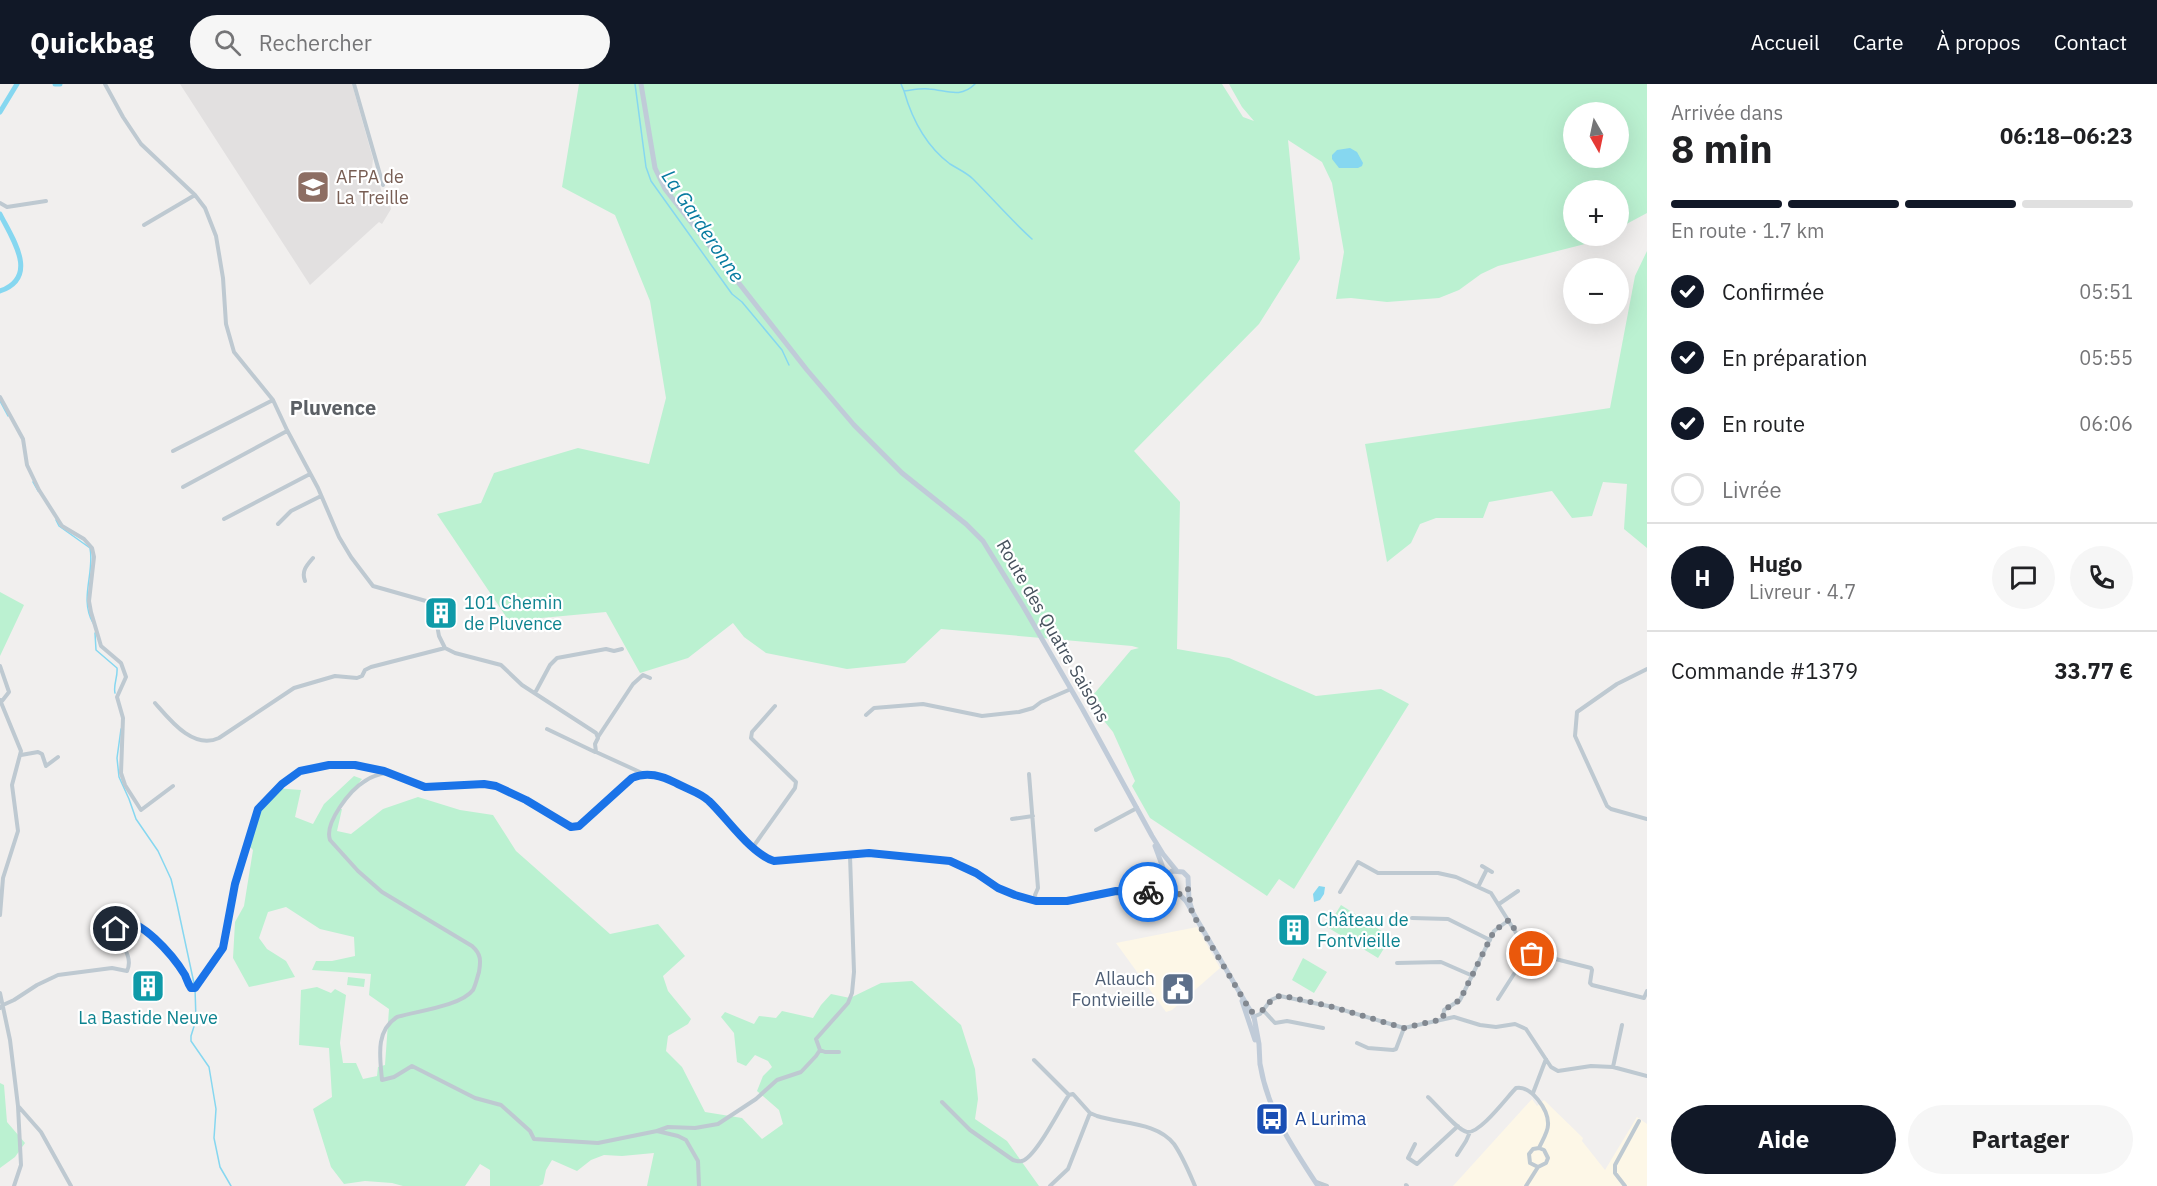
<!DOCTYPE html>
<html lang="fr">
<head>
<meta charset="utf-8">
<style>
  :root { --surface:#fff; --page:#f6f6f6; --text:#202124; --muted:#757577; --line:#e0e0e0; --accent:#111827 }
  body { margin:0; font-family:"IBM Plex Sans",sans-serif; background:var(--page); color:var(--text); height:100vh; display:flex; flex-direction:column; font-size:22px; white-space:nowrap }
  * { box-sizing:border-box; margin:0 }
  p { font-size:20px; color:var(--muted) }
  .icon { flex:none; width:33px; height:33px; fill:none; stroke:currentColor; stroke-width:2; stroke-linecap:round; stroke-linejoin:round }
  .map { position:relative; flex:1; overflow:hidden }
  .drawer { display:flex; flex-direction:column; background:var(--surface); width:510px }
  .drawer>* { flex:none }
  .needle { width:39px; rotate:171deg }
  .controls { position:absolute; left:1563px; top:18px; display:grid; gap:12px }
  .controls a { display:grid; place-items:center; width:66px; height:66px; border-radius:50%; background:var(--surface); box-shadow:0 6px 24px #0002; font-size:30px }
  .pin { position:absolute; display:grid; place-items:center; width:51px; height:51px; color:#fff; margin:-26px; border:3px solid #fff; border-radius:50%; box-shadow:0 2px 6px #0007 }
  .courier { position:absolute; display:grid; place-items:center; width:60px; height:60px; margin:-30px; border:4px solid #1a73e8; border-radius:50%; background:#fff; color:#222; box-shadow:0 2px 8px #0007 }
  .head em { font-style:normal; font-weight:700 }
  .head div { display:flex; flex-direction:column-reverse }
  .head { display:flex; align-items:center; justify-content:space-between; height:102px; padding:0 24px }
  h1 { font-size:39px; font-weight:700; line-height:45px }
  .bar { display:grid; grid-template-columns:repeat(4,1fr); gap:9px 6px; align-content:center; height:72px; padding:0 24px }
  .bar i { height:8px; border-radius:4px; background:var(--line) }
  .bar .selected { background:var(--accent) }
  .bar p { grid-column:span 4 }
  .line { display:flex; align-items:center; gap:15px; padding:0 24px; border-top:2px solid var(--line) }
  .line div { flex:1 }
  .round { display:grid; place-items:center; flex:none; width:63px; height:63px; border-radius:32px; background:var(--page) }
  ol { padding:0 24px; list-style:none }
  li { display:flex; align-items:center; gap:18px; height:66px }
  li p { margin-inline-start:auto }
  li .icon { padding:6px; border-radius:50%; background:var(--accent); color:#fff; stroke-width:4 }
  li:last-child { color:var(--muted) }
  li i { width:33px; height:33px; border:3px solid var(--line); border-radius:50% }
  .cta { display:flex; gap:12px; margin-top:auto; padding:12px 24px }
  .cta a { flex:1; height:69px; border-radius:36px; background:var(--accent); color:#fff; font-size:24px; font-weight:700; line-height:69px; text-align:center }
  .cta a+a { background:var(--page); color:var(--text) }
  header { display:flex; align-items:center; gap:36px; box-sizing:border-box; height:84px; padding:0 30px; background:var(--accent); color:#fff }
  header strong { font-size:28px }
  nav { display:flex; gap:33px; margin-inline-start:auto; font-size:21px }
  .search { width:420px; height:54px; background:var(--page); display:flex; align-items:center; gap:15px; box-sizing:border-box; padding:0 21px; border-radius:33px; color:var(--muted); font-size:22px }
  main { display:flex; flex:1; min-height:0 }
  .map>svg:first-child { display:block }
  .commercial { fill:#fdf7e7 }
  .education { fill:#e2e0e0 }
  .green { fill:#bbf1d1; fill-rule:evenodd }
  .water { fill:#86d7f0 }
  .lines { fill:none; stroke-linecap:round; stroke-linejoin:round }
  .stream { stroke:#86d7f0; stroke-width:1.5 }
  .canal { stroke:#86d7f0; stroke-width:5 }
  .street { stroke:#bec9d1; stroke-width:4 }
  .secondary { stroke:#c0cbd8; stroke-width:5 }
  .done { stroke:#828890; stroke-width:6; stroke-dasharray:0 10.8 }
  .route { stroke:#1a73e8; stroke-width:8 }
  .labels { text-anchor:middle; stroke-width:4.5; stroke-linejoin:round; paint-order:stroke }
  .education-label { font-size:18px; fill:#785e54; stroke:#fff; text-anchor:start }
  .culture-label { font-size:18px; fill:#0d838f; stroke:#fff; text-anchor:start }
  .street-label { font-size:18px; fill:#46515d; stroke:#fff }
  .service-label { font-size:18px; fill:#4e5e75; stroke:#fff; text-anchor:end }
  .transit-label { font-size:18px; fill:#164399; stroke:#fff; text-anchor:start }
  .water-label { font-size:20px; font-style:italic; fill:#077ba0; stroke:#fff }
  .neighbourhood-label { font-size:20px; font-weight:bold; fill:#5b5f64; stroke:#fff }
</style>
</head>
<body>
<header>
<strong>Quickbag</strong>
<div class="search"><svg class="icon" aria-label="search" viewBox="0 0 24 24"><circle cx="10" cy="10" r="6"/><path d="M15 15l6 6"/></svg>Rechercher</div>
<nav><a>Accueil</a><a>Carte</a><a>À propos</a><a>Contact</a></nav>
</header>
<main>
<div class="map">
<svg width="1647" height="1102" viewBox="0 0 1647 1102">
  <rect width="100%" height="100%" fill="#f1efee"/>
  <path class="commercial" d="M 1197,843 L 1220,884 L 1172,926 L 1166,928 L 1116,859 Z
    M 1532,1015 L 1537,1022 L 1544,1016 L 1583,1054 L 1582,1057 L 1605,1086 L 1637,1033 L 1647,1040 L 1647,1102 L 1453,1102 Z"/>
  <path class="education" d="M 180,0 L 352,0 L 373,75 L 372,84 L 378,94 L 383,113 L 388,113 L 391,125 L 382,140 L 379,138 L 310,201 Z"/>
  <path class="green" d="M 579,0 L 1222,0 L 1243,33 L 1254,37 L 1242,23 L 1229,0 L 1647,0 L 1647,129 L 1619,144 L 1618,106 L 1574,106 L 1574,152 L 1603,152 L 1589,159 L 1498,182 L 1481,190 L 1459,206 L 1439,214 L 1387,218 L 1351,214 L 1336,215 L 1344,168 L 1332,99 L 1322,78 L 1288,56 L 1300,175 L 1259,240 L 1134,367 L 1180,418 L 1177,565 L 1229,574 L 1316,612 L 1381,605 L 1409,620 L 1294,805 L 1279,795 L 1267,812 L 1150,734 L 1132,702 L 1135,697 L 1113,648 L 1088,617 L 1131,566 L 1139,564 L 1132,562 L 941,545 L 905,579 L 847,585 L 766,569 L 744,553 L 733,539 L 688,574 L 640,589 L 606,528 L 509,537 L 437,430 L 481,419 L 494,389 L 578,364 L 649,380 L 666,314 L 650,217 L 615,131 L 562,103 ZM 1574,28 L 1618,28 L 1618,74 L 1574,74 Z
    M 1647,167 L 1647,464 L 1624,445 L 1627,400 L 1603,398 L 1592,432 L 1572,434 L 1552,407 L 1489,418 L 1483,434 L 1436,434 L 1420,440 L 1411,459 L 1387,478 L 1365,360 L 1610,324 L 1635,192 Z
    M 0,508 L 24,521 L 0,572 Z
    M 354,692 L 362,695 L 337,725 L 342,725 L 337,747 L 351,750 L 383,725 L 418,713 L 460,726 L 493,731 L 516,767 L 610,850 L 658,840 L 685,872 L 663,892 L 668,907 L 691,935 L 688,940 L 668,952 L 666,967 L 682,983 L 705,1028 L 742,1034 L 762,1055 L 783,1040 L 779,1026 L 757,1007 L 763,992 L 772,983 L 768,977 L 755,971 L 746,982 L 737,978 L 734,949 L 721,933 L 725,928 L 754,940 L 759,932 L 776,934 L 782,927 L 813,934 L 821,921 L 831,910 L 850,914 L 881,899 L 912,897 L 961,941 L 975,985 L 978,1015 L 975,1035 L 1007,1057 L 1039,1102 L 647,1102 L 654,1069 L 622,1072 L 604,1071 L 591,1076 L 577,1087 L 552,1076 L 546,1086 L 543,1100 L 539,1102 L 490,1102 L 490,1086 L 480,1080 L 465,1102 L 403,1102 L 392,1099 L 365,1097 L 344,1100 L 331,1083 L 313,1025 L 332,1013 L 329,964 L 299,961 L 301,906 L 317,903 L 331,909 L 335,905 L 346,911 L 340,959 L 343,979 L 356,979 L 363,995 L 377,992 L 378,983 L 385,981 L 389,925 L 369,911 L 371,890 L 312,886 L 316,877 L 332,877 L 355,872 L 354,853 L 320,845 L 286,823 L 268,828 L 259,854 L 267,865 L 286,877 L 295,893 L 249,903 L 233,874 L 235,838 L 244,822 L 253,766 L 245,758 L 252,736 L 275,704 L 301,706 L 295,733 L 313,740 L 324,720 Z
    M 1341,821 L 1391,853 L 1378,874 L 1327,843 Z
    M 1303,874 L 1327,888 L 1314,909 L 1292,896 Z
    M 348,893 L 365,895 L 364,903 L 347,901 Z
    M 0,999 L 4,1001 L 7,1038 L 25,1059 L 15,1073 L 0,1084 Z"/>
  <path class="water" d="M 1350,64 L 1357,68 L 1363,79 L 1362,82 L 1358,84 L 1339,84 L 1332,75 L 1332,71 L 1337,66 Z
    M 1319,802 L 1325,803 L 1324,810 L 1320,816 L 1314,818 L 1313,810 Z"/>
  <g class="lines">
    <path class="stream" d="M 635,0 L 646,83 L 651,97 L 732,210 L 742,218 L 782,266 L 789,281
      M 901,0 L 904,7 C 912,6 921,4 929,5 C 946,6 960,15 975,0
      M 904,7 C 912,35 926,62 950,80 C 958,85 967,89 973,95 C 993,115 1011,136 1032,155
      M 0,317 L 8,332
      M 33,398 L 38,407
      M 56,436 L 59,442 L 90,464 C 95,489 79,514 93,539
      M 95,549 L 96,566 L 117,584 C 118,593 113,601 115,609
      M 121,645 L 117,674 L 119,693 L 129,715 L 136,735 L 158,767 L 171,795 L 177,820 L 195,904 L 196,936 L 191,952 L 191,957 L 209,983 L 216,1025 L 214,1054 L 220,1083 L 231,1102"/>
    <path class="canal" d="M 55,0 L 60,0
      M 0,28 L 17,0
      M 0,130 C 12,154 40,193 0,207"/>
    <path class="street" d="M 105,0 L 123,33 L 141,60 L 195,111 L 205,124 L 216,152 L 223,194 L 226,240 L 234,268 L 273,316 L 287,346 L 318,404 L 339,453 L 351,473 L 373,502 L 433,519 L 439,552 L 445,564 L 455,569 L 501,581 L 522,601 L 596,649 L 598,654 L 595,660 L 596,668 L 642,689 L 665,694 L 707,715 L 753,763 L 765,774 L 774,777 L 869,769 L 950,777 L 976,789 L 998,804 L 1015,811 L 1036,817 L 1062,818 L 1116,807 L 1168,808
      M 354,0 L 383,101
      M 0,119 L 7,123 L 46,117
      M 144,141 L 195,111
      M 0,313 L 23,355 L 27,381 L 39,406 L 62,442 L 84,455 L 92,464 L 94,473 L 89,517 L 91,528 L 101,562 L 121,579 L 126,593 L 117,613 L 123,634 L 121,689 L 125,701 L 141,726 L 173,702
      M 173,367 L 273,316
      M 183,403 L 287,347
      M 224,435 L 310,390
      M 278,440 L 291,427 L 321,412
      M 305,497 C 301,487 307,481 313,474
      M 0,582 L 9,608 L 2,617
      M 1647,585 L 1617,600 L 1577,628 L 1575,652 L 1607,722 L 1611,725 L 1647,735
      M 535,609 L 550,581 L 557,574 L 606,565 L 614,567 L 622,565
      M 0,616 L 21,667 L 12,701 L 18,747 L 3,794 L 0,831
      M 155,619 C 170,636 193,666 219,654 L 294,604 L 335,592 L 357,594 L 362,592 L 365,586 L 371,583 L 445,564
      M 866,631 L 874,624 L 923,620 L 982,632 L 1019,628 L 1033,624 L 1041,618 L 1071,605
      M 547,645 L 595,668
      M 598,653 L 633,600 L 643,591 L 650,594
      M 21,671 L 38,668 L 42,670 L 46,682 L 58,673
      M 387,689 C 379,690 372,692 365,697 C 350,706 324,739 330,756 L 358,787 L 382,808 L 472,862 C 481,870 481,876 479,888 C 477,894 476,900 473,906 C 461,922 417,927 397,933 C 375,947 380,973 382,996 L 394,993 L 412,982 L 475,1014 L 501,1021 L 530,1047 L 534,1055 L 598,1059 L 657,1047 L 678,1052 L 686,1056 L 698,1077 L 699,1102
      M 1029,690 L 1038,804 L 1035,811 L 1036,817
      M 1012,735 L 1033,732
      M 1096,746 L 1137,724
      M 753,763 L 795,704 L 796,698 L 751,654 L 752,648 L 775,622
      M 1482,782 L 1492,788
      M 1478,803 L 1487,785
      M 1340,808 L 1358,778 L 1378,789 L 1438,789 L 1456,793 L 1491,809 L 1528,868 L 1498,915
      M 1499,820 L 1518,807
      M 1412,834 L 1448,835 L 1490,856
      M 1528,868 L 1591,884 L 1592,886 L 1590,899 L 1592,901 L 1644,914 L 1647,907
      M 1397,879 L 1441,878 L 1473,892
      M 0,909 L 10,956 L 18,1022 L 21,1081 L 14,1102
      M 0,924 L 3,921 L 14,916 L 37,901 L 58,891 L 112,884 L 127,887 C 134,873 120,859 115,845 L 115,840 L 117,836 C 144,837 172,870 185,892 C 187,896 188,900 191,904 L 195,904 L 223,864 L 235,800 L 258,725 L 282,701 L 300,687 L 329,681 L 355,681 L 384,687 L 425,703 L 484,700 L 496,702 L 526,716 L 571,743 L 579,742 L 632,694 L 642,689
      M 1263,926 L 1275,939 L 1287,937 L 1323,944
      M 1253,933 L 1260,930 L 1271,916 L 1280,912 L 1333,923 L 1404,944 L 1454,933 L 1480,941 L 1496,943 L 1515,940 L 1526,945 L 1551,983 L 1558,987 L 1591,982 L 1613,983 L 1647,992
      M 1443,935 L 1444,926 L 1460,916 L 1494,847 L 1509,836
      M 1357,959 L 1368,964 L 1393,966 L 1396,965 L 1404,944
      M 820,966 L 816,955 L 848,919 L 852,909 L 854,888 L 850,772
      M 820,966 L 825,968 L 839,968
      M 1034,976 L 1069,1011
      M 1613,983 L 1622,941
      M 1533,1009 L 1546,975
      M 1428,1013 C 1437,1021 1457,1046 1467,1048 C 1480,1050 1507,1013 1516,1004 C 1531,1001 1549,1026 1548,1041 C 1548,1048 1542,1057 1539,1064 L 1533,1065 L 1529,1070 L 1530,1079 L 1538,1083 L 1546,1079 L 1548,1074 L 1544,1066 L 1539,1064
      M 942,1018 L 970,1046 L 1013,1076 C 1016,1077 1019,1078 1022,1077 C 1036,1073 1060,1024 1069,1011 L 1073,1010 L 1090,1029 L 1097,1032 C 1122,1040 1157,1038 1174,1060 C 1183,1073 1189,1088 1195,1102
      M 19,1023 L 41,1048 L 71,1102
      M 657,1047 L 668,1043 L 695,1044 L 718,1040 L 756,1015 L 777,996 L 801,988 L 816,972 L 820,966
      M 1415,1060 L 1408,1074 L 1417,1080 L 1458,1042
      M 1457,1071 L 1466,1057 L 1470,1048
      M 1316,1098 L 1327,1102
      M 1406,1101 L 1407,1102
      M 1050,1102 L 1068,1085 L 1090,1029
      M 1526,1102 L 1538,1083
      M 1625,1102 L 1615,1089 L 1615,1081 L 1639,1037"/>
    <path class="secondary" d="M 641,0 L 655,84 L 665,105 L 807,286 L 854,341 L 902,389 L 966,440 L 983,457 L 1023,522 L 1083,626 L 1152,752 L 1163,770 L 1176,786
      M 1155,762 L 1166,792
      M 1193,829 L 1189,816 L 1188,793 L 1183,788 L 1172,787 L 1165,795 L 1166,805 L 1173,811 L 1180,811 L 1186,817 L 1254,933 L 1259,960 L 1260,981
      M 1242,917 L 1255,956
      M 1260,980 C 1268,1028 1292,1062 1318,1102"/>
  </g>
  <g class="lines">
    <path class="done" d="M 1148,808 L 1157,807 L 1165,798 L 1166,805 L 1173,810 L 1183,810 L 1188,805 L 1192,829 L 1251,928 L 1263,926 C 1269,919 1274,911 1284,912 L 1333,923 L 1404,944 L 1443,935 L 1444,926 L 1460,916 L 1494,847 L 1509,836 L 1528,868 L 1532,870"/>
    <path class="route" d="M 116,845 L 116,838 C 139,830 174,873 185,891 C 187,896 188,900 191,904 L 195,904 L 223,864 L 235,800 L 258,725 L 282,700 L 300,687 L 329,681 L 355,681 L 384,687 L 425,703 L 484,700 L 496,702 L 526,716 L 571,743 L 579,742 L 632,694 C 647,687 662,692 676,699 C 687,705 701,709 709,717 C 727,734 751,770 774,777 L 869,769 L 950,777 L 976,789 L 998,804 L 1015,811 L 1036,817 L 1067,817 L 1116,807 L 1148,808"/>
  </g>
  <defs>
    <g id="school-square" transform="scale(1.725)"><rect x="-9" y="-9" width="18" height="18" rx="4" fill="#8d6e63" stroke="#fff"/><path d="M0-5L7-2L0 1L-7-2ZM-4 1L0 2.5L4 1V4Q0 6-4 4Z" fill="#fff"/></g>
    <g id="building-square" transform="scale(1.725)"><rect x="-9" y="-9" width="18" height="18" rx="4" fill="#0f9aa8" stroke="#fff"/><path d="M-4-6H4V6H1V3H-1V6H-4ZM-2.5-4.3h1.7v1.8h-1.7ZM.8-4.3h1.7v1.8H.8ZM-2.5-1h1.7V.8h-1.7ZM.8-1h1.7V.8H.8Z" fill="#fff"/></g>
    <g id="civic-square" transform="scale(1.725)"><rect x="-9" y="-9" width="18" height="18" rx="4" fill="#5c6f8a" stroke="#fff"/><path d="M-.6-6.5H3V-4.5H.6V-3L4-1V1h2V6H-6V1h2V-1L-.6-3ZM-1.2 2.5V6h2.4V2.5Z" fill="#fff"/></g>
    <g id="bus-square" transform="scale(1.725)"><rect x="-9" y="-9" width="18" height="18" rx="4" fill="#1a4fb4" stroke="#fff"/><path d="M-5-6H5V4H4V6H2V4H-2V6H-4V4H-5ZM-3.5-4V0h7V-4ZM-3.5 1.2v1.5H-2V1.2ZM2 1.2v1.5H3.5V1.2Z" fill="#fff"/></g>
  </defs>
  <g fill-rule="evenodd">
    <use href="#school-square" x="313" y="103"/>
    <use href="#building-square" x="441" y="529"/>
    <use href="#building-square" x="1294" y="846"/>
    <use href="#building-square" x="148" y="902"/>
    <use href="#civic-square" x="1178" y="905"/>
    <use href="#bus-square" x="1272" y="1035"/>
  </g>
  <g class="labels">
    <g class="education-label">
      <text x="336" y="99">AFPA de<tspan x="336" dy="21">La Treille</tspan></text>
    </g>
    <g class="culture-label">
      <text x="464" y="525">101 Chemin<tspan x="464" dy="21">de Pluvence</tspan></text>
      <text x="1317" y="842">Château de<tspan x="1317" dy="21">Fontvieille</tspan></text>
      <text x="148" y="940" text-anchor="middle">La Bastide Neuve</text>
    </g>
    <g class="street-label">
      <text transform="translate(1053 547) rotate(60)" y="6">Route des Quatre Saisons</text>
    </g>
    <g class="service-label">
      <text x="1155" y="901">Allauch<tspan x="1155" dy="21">Fontvieille</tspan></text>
    </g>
    <g class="transit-label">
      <text x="1295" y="1041">A Lurima</text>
    </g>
    <g class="water-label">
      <text transform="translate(703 142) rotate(56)" y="7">La Garderonne</text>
    </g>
    <g class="neighbourhood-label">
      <text x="333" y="331">Pluvence</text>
    </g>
  </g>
</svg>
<div class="controls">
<a><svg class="needle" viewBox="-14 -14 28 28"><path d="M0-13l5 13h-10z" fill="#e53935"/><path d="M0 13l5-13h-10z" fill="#757577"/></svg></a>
<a>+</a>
<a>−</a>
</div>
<div class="pin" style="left:1532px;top:870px;background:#ea580c"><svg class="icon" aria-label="bag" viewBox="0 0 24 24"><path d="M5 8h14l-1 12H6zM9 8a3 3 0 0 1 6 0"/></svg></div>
<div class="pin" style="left:116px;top:845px;background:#1f2937"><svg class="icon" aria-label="home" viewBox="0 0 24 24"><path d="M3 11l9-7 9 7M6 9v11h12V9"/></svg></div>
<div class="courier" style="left:1148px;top:808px"><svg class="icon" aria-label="bike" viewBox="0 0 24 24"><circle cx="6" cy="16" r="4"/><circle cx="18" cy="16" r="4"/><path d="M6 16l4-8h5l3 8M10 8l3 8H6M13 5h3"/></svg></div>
</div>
<section class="drawer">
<div class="head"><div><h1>8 min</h1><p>Arrivée dans</p></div><em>06:18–06:23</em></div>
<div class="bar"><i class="selected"></i><i class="selected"></i><i class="selected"></i><i></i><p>En route · 1.7 km</p></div>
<ol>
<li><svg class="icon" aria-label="check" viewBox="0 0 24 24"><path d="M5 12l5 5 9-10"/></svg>Confirmée<p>05:51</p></li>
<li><svg class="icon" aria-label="check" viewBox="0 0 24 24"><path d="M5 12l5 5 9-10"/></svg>En préparation<p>05:55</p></li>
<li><svg class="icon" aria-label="check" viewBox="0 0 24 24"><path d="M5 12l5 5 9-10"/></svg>En route<p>06:06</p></li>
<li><i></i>Livrée</li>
</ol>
<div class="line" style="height:108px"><b class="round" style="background:var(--accent);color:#fff">H</b><div><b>Hugo</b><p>Livreur · 4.7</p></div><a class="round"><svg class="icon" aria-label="chat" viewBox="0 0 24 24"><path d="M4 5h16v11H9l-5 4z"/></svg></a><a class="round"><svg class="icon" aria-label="phone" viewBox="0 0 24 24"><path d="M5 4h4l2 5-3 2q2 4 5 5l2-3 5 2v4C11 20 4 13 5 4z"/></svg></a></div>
<div class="line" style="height:78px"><div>Commande #1379</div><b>33.77 €</b></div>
<div class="cta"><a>Aide</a><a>Partager</a></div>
</section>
</main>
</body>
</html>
